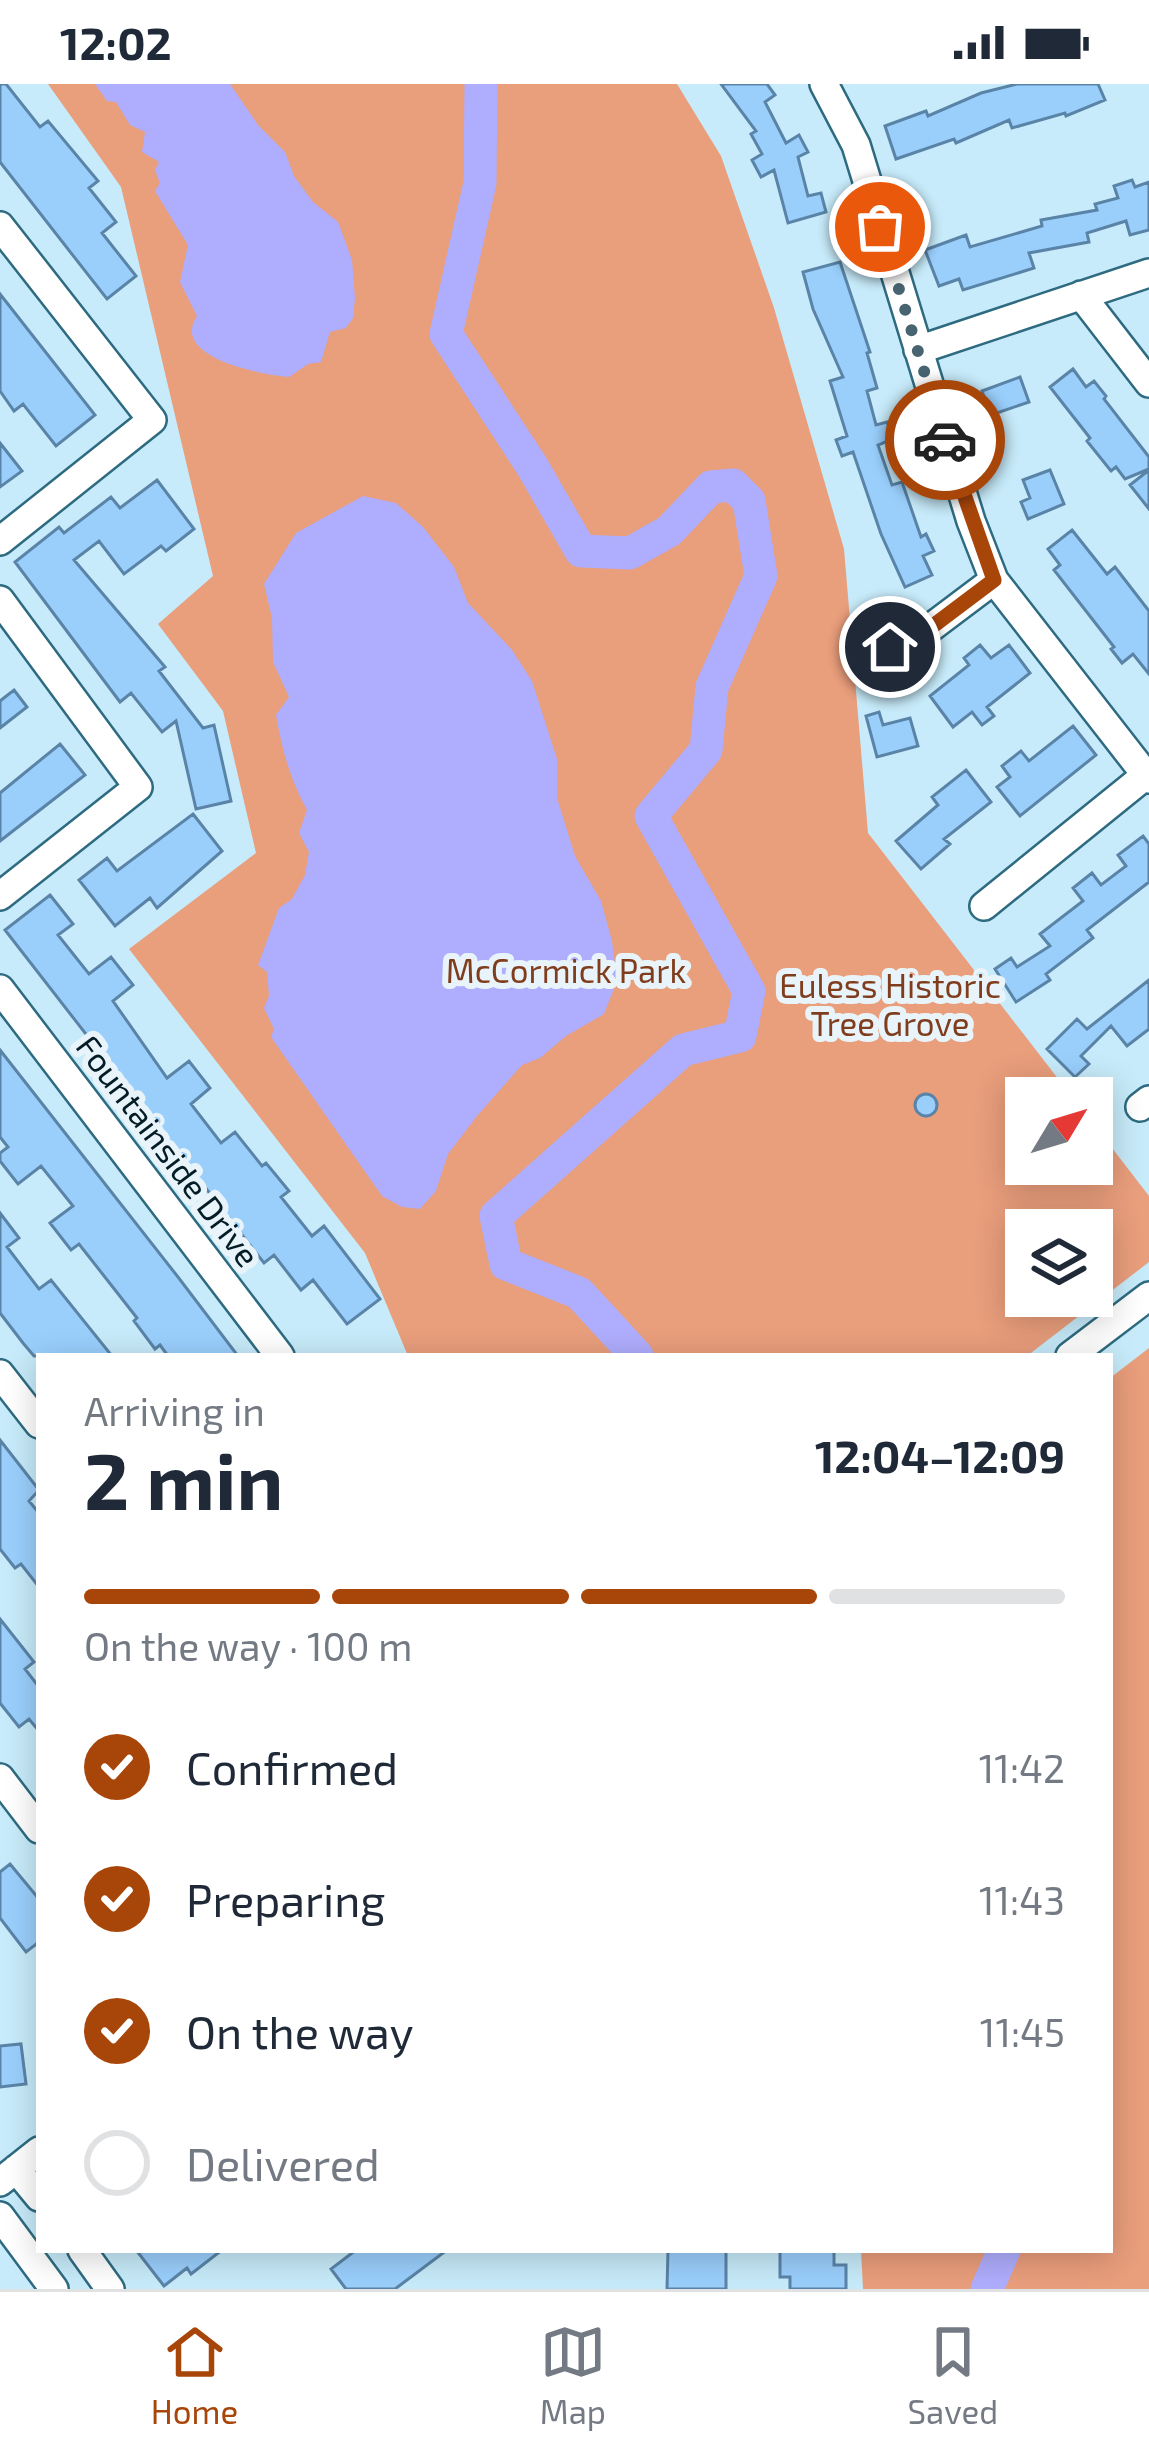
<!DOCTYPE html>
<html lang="en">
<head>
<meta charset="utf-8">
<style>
  :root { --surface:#fff; --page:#f2f2f3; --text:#1f2937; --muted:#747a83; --line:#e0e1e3; --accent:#a8460a }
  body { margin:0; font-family:"Exo 2",sans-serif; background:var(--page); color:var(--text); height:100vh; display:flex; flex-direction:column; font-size:45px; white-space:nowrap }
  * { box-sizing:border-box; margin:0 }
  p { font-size:39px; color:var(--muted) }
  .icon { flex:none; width:66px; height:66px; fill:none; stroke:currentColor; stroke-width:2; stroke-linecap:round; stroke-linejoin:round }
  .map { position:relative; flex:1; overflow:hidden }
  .side { position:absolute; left:36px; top:1269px; width:1077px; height:900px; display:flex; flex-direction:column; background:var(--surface); border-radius:0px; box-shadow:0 6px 30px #0003 }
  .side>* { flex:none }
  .needle { width:78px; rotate:52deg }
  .tools { position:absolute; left:1005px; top:993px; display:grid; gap:24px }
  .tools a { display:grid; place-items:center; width:108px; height:108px; border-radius:0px; background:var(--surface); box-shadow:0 6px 30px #0003; font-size:60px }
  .pin { position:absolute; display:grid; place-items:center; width:102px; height:102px; color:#fff; margin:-51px; border:6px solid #fff; border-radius:50%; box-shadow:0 3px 12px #0007 }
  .courier { position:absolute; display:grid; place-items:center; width:120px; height:120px; margin:-60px; border:9px solid #a8460a; border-radius:50%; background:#fff; color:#222; box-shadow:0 3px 15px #0007 }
  .summary em { font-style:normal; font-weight:700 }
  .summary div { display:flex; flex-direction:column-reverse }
  .summary { display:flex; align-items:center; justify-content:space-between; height:204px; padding:0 48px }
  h1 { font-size:78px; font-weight:700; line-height:90px }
  .bar { display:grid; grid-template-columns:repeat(4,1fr); gap:18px 12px; align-content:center; height:144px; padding:0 48px }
  .bar i { height:15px; border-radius:9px; background:var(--line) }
  .bar .active { background:var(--accent) }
  .bar p { grid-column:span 4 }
  ol { padding:0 48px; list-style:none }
  li { display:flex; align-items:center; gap:36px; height:132px }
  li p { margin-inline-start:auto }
  li .icon { padding:12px; border-radius:50%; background:var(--accent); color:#fff; stroke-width:4 }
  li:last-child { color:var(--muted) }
  li i { width:66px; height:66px; border:6px solid var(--line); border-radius:50% }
  .status { display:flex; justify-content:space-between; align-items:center; height:84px; padding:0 60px; background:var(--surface); direction:ltr }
  .status svg { height:33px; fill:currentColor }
  .dock { display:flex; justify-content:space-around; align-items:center; height:168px; border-top:3px solid var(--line); background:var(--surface); font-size:33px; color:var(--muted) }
  .dock a { display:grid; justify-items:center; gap:6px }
  .dock .active { color:var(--accent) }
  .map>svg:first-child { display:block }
  .green { fill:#e99e7c; fill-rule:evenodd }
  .water { fill:#afadfd }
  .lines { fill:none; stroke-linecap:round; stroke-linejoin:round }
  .river { stroke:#afadfd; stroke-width:33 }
  .building { fill:#9acffc; stroke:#5a84a7; stroke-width:3 }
  .minor-casing { stroke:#2e6b80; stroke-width:32 }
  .minor { stroke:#fff; stroke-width:27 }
  .done { stroke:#486470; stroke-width:12; stroke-dasharray:0 21.6 }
  .route { stroke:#a8460a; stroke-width:15 }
  .labels { text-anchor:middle; stroke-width:12; stroke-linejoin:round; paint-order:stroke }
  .park-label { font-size:33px; fill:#803d1d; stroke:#e8f4f9 }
  .street-label { font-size:33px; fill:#031c25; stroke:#e8f4f9 }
</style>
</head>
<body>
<div class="status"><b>12:02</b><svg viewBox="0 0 49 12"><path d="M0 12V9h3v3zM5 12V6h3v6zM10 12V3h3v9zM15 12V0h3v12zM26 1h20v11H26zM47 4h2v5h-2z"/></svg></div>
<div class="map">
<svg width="1149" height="2205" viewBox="0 0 1149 2205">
  <rect width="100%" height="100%" fill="#c7ebfa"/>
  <path class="green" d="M 48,0 L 677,0 L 721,72 L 774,224 L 844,465 L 868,749 L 1073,1014 L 1026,1014 L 1026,1080 L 1092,1080 L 1092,1038 L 1149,1112 L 1149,1178 L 1027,1272 L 408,1272 L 365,1169 L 129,865 L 256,769 L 223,627 L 158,540 L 213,492 L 121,103 ZM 1026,1146 L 1092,1146 L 1092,1212 L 1026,1212 Z
    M 1149,1264 L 1149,2205 L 863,2205 L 861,2166 L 1110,2166 L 1110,1294 Z"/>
  <path class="water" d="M 95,0 L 230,0 L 258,41 L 285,68 L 294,92 L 313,118 L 338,138 L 352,176 L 355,214 L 353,234 L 346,244 L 330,248 L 321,278 L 308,280 L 289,293 C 263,291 169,274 197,232 L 180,198 L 188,161 L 155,107 L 160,99 L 155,86 L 159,78 L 142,68 L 145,48 L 130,41 L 116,18 L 107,17 Z
    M 363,412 L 396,419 L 423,443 L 454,483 L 468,519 L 512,566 L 532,597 L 557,675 L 557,714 L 575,772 L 601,817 L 612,857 L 617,897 L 604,930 L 566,952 L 540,974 L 522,981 L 477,1032 L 448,1070 L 436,1107 L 420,1125 L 402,1123 L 382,1112 L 271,953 L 274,945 L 264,924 L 269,912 L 267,888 L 258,881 L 279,824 L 292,815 L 305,791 L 309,768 L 299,749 L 307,726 C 290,695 282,666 276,631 L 289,613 L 273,578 L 272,534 L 264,500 L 296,449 Z"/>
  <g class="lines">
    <path class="river" d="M 481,0 L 480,99 L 446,250 L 532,382 L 581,467 L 630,469 L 669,447 L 711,403 L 733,401 L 749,417 L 761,492 L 712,603 L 706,666 L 651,732 L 749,907 L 740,952 L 683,966 L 496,1132 L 506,1180 L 579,1209 L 637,1272
      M 987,2205 L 1004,2166"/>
  </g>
  <path class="building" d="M 0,0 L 6,0 L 40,43 L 48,37 L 98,97 L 89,104 L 116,138 L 102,149 L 136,192 L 107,215 L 0,78 Z
    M 721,0 L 767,0 L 775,11 L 765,18 L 786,59 L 799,51 L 808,68 L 798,73 L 808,112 L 821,109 L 826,128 L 788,139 L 774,86 L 761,93 L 752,76 L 762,70 L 751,50 L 756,47 Z
    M 1017,0 L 1098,0 L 1105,16 L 1066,32 L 1065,29 L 1012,44 L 1009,36 L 956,59 L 954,55 L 896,75 L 885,42 L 926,27 L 928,32 L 981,9 Z
    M 1132,96 L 1135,103 L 1149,98 L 1149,146 L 1130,151 L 1126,137 L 1087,149 L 1089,158 L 1029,169 L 1034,184 L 963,206 L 959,195 L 939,202 L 925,166 L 966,151 L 970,163 L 1042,142 L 1041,136 L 1097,126 L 1095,120 L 1118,114 L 1114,102 Z
    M 840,178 L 870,268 L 867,269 L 877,304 L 867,307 L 876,341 L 887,338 L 893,355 L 878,361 L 892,401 L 902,398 L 921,453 L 926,450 L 934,467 L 923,472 L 932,491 L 905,503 L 881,450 L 853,368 L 842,372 L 836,356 L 847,352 L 830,297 L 843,293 L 813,225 L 803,188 Z
    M 0,210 L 95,331 L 56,362 L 23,320 L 14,327 L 0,307 Z
    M 1073,285 L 1086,303 L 1094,297 L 1106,312 L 1104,315 L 1149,373 L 1149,385 L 1125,395 L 1116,383 L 1111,387 L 1087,357 L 1090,354 L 1050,303 Z
    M 1020,293 L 1029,318 L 991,331 L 982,307 Z
    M 0,359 L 22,387 L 0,403 Z
    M 1050,386 L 1064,420 L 1028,435 L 1021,418 L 1030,414 L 1023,396 Z
    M 1149,386 L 1149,425 L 1130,401 Z
    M 157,396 L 194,445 L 166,467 L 161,462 L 124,490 L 99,457 L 74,476 L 165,583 L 159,587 L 203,644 L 214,641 L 231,717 L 196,725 L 176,637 L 162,648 L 131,609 L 120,618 L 15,478 L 59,443 L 64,449 L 111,413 L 120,424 Z
    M 1072,446 L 1107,490 L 1115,483 L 1149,527 L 1149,590 L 1133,570 L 1122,579 L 1111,565 L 1114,563 L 1054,486 L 1060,481 L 1048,465 Z
    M 980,561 L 991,574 L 1009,561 L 1030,589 L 987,623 L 994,632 L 982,641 L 972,628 L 953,643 L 930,612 L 969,581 L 964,574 Z
    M 14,606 L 27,623 L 0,644 L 0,617 Z
    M 879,628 L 883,641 L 910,634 L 918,662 L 877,673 L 866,632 Z
    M 1073,642 L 1096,671 L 1020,732 L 997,703 L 1010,693 L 1002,682 L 1021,667 L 1029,677 Z
    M 60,660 L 85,691 L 0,757 L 0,709 Z
    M 966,686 L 991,718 L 944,755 L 950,760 L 921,785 L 896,757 L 938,721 L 932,713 Z
    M 193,730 L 222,767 L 157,824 L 150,814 L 115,842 L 79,796 L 107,774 L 117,787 Z
    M 1143,752 L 1149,760 L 1149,798 L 1087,846 L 1093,854 L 1046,890 L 1050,896 L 1016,918 L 995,885 L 1011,874 L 1017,883 L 1050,862 L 1040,850 L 1083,817 L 1073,804 L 1092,789 L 1101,801 L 1126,782 L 1118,771 Z
    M 50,811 L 73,840 L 58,851 L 89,890 L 111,873 L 133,901 L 113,917 L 167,994 L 189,977 L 210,1004 L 191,1020 L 221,1059 L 235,1048 L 262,1082 L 266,1079 L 289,1107 L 281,1113 L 312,1152 L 324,1142 L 380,1215 L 347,1240 L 313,1196 L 301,1206 L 274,1171 L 264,1179 L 5,846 Z
    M 1149,896 L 1149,945 L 1127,962 L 1111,942 L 1081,972 L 1089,980 L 1075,993 L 1047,965 L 1077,935 L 1087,945 Z
    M 0,966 L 178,1193 L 238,1272 L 168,1272 L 160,1261 L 155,1265 L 134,1237 L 137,1234 L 79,1160 L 71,1166 L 50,1139 L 73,1122 L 41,1082 L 18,1100 L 0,1077 L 0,1069 L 8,1063 L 0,1053 Z
    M915 1021a11 11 0 1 1 22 0a11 11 0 1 1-22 0Z
    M 0,1129 L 19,1154 L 7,1163 L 39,1205 L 51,1196 L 112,1272 L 34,1272 L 23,1259 L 0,1229 Z
    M 0,1356 L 39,1406 L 29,1417 L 39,1429 L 39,1503 L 21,1480 L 15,1484 L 0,1465 Z
    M 0,1535 L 34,1578 L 25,1585 L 39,1603 L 39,1647 L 29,1635 L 19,1643 L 0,1619 Z
    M 10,1780 L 39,1815 L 39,1858 L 26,1868 L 0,1834 L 0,1788 Z
    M 21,1960 L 26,2000 L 0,2003 L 0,1962 Z
    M 136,2166 L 222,2166 L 191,2190 L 187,2184 L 164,2202 Z
    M 356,2166 L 447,2166 L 395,2205 L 346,2205 L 331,2185 Z
    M 668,2166 L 726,2166 L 726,2205 L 667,2205 Z
    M 780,2166 L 834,2166 L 834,2181 L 846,2181 L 846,2205 L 790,2205 L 790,2193 L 780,2193 Z"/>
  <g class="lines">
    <g class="minor-casing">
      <path id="minor" d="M 824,0 L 856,61 L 971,437 L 994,496 L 1149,695
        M 0,142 L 152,336 L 0,457
        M 1081,211 L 1149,299
        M 918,266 L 1149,189
        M 0,516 L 138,703 L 0,812
        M 890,563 L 909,560 L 994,496
        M 984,822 L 1146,691
        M 0,905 L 280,1272
        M 1140,1023 L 1149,1016
        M 1070,1272 L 1149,1212
        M 0,1290 L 39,1340
        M 0,1694 L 39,1745
        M 16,2085 L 39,2113
        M 0,2098 L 39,2067
        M 0,2132 L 54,2205
        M 82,2166 L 110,2205"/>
    </g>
    <use href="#minor" class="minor"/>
  </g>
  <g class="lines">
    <path class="done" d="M 880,143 L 945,356"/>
    <path class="route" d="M 890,563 L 909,560 L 994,496 L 945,356"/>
  </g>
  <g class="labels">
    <g class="park-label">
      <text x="566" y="899">McCormick Park</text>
      <text x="890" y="914">Euless Historic<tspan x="890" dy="38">Tree Grove</tspan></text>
    </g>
    <g class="street-label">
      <text transform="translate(168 1067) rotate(53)" y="12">Fountainside Drive</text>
    </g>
  </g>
</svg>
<div class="tools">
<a><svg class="needle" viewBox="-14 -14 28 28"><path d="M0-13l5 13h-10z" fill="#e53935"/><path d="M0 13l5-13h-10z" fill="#747a83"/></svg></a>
<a><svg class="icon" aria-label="layers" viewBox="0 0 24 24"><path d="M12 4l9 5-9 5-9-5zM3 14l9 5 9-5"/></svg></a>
</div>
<div class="pin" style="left:880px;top:143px;background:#ea580c"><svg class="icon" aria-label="bag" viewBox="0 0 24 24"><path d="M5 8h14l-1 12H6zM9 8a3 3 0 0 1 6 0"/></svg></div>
<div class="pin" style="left:890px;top:563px;background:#1f2937"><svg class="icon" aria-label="home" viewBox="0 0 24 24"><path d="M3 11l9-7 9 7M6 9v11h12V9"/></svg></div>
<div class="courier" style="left:945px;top:356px"><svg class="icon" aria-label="car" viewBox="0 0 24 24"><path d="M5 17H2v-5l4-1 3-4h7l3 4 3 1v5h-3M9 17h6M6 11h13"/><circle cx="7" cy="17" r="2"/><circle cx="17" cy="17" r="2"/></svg></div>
<section class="side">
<div class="summary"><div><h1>2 min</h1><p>Arriving in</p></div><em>12:04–12:09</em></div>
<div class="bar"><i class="active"></i><i class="active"></i><i class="active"></i><i></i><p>On the way · 100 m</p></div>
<ol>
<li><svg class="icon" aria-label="check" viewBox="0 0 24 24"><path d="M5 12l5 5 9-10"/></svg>Confirmed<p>11:42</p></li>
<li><svg class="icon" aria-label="check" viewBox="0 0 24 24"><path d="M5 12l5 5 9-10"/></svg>Preparing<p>11:43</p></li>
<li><svg class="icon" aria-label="check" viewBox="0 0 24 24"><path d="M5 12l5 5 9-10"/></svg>On the way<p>11:45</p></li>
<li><i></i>Delivered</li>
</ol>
</section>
</div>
<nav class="dock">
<a class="active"><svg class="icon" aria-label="home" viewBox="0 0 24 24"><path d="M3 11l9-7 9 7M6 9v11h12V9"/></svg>Home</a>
<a><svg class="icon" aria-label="map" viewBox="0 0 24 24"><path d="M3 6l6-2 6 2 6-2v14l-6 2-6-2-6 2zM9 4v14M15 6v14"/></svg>Map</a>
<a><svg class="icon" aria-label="saved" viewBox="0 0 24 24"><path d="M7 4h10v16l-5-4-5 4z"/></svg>Saved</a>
</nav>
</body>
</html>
